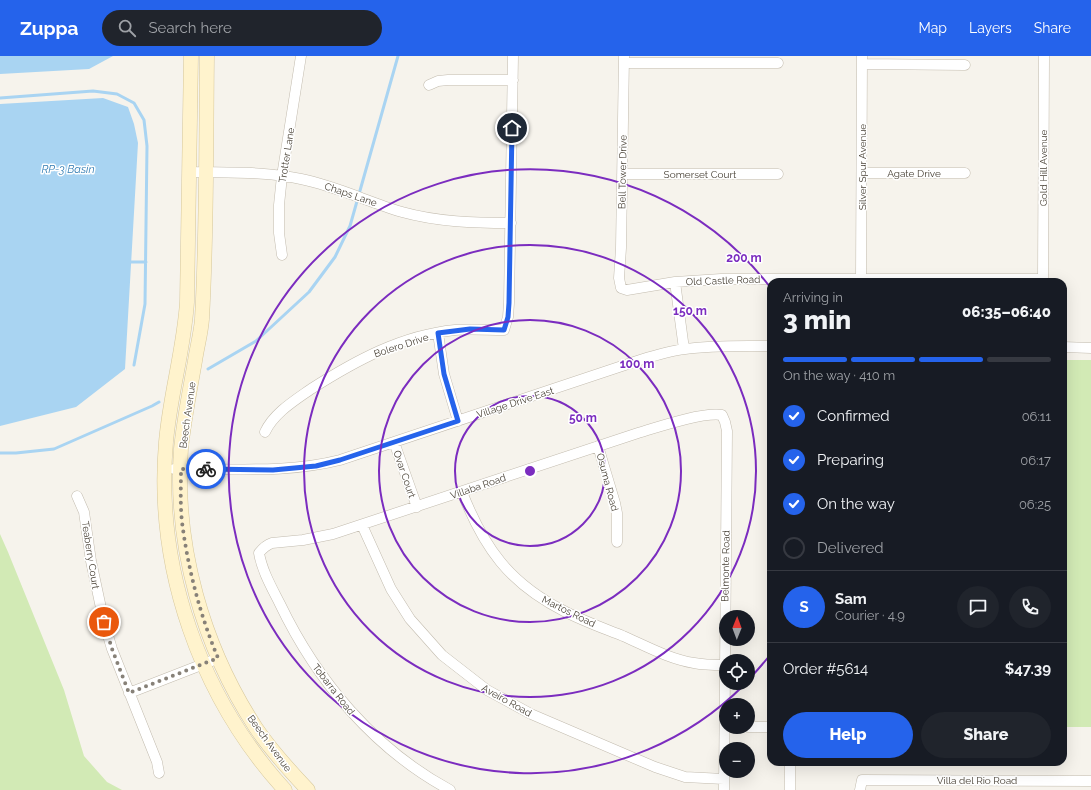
<!DOCTYPE html>
<html lang="en">
<head>
<meta charset="utf-8">
<style>
  :root { --surface:#171b24; --page:#20242c; --text:#f1f3f6; --muted:#9ea1a6; --line:#363941; --accent:#2563eb }
  body { margin:0; font-family:Raleway,sans-serif; background:var(--page); color:var(--text); height:100vh; display:flex; flex-direction:column; font-size:15px; white-space:nowrap }
  * { box-sizing:border-box; margin:0 }
  p { font-size:13px; color:var(--muted) }
  .icon { flex:none; width:22px; height:22px; fill:none; stroke:currentColor; stroke-width:2; stroke-linecap:round; stroke-linejoin:round }
  .map { position:relative; flex:1; overflow:hidden }
  .drawer { position:absolute; left:767px; top:222px; width:300px; height:488px; display:flex; flex-direction:column; background:var(--surface); border-radius:12px; box-shadow:0 4px 16px #0002 }
  .drawer>* { flex:none }
  .needle { width:26px; rotate:1deg }
  .tools { position:absolute; left:719px; top:554px; display:grid; gap:8px }
  .tools a { display:grid; place-items:center; width:36px; height:36px; border-radius:50%; background:var(--surface); box-shadow:0 4px 16px #0002; font-size:20px }
  .pin { position:absolute; display:grid; place-items:center; width:34px; height:34px; color:#fff; margin:-17px; border:2px solid #fff; border-radius:50%; box-shadow:0 1px 4px #0007 }
  .courier { position:absolute; display:grid; place-items:center; width:40px; height:40px; margin:-20px; border:3px solid #2563eb; border-radius:50%; background:#fff; color:#222; box-shadow:0 1px 5px #0007 }
  .summary em { font-style:normal; font-weight:800 }
  .summary div { display:flex; flex-direction:column-reverse }
  .summary { display:flex; align-items:center; justify-content:space-between; height:68px; padding:0 16px }
  h1 { font-size:26px; font-weight:800; line-height:30px }
  .bar { display:grid; grid-template-columns:repeat(4,1fr); gap:6px 4px; align-content:center; height:48px; padding:0 16px }
  .bar i { height:5px; border-radius:3px; background:var(--line) }
  .bar .selected { background:var(--accent) }
  .bar p { grid-column:span 4 }
  .line { display:flex; align-items:center; gap:10px; padding:0 16px; border-top:1px solid var(--line) }
  .line div { flex:1 }
  .round { display:grid; place-items:center; flex:none; width:42px; height:42px; border-radius:21px; background:var(--page) }
  ol { padding:0 16px; list-style:none }
  li { display:flex; align-items:center; gap:12px; height:44px }
  li p { margin-inline-start:auto }
  li .icon { padding:4px; border-radius:50%; background:var(--accent); color:#fff; stroke-width:4 }
  li:last-child { color:var(--muted) }
  li i { width:22px; height:22px; border:2px solid var(--line); border-radius:50% }
  .action { display:flex; gap:8px; margin-top:auto; padding:8px 16px }
  .action a { flex:1; height:46px; border-radius:24px; background:var(--accent); color:#fff; font-size:16px; font-weight:800; line-height:46px; text-align:center }
  .action a+a { background:var(--page); color:var(--text) }
  header { display:flex; align-items:center; gap:24px; box-sizing:border-box; height:56px; padding:0 20px; background:var(--accent); color:#fff }
  header strong { font-size:19px }
  nav { display:flex; gap:22px; margin-inline-start:auto; font-size:14px }
  .search { width:280px; height:36px; background:var(--page); display:flex; align-items:center; gap:10px; box-sizing:border-box; padding:0 14px; border-radius:22px; color:var(--muted); font-size:15px }
  .map>svg:first-child { display:block }
  .green { fill:#d2eab5 }
  .water { fill:#a9d4f2 }
  .lines { fill:none; stroke-linecap:round; stroke-linejoin:round }
  .stream { stroke:#a9d4f2; stroke-width:3 }
  .street-casing { stroke:#c2bbae; stroke-width:11 }
  .secondary-casing { stroke:#d6c79b; stroke-width:15 }
  .street { stroke:#fff; stroke-width:10 }
  .secondary { stroke:#fff3cd; stroke-width:14 }
  .done { stroke:#878178; stroke-width:4; stroke-dasharray:0 7.2 }
  .route { stroke:#2563eb; stroke-width:5 }
  .ring { fill:none; stroke:#7b2cbf; stroke-width:2 }
  .labels { text-anchor:middle; stroke-width:3; stroke-linejoin:round; paint-order:stroke }
  .street-label { font-size:10px; fill:#4b4439; stroke:#fff }
  .water-label { font-size:11px; font-style:italic; fill:#2e7ab2; stroke:#fff }
  .centre { fill:#7b2cbf; stroke:#fff; stroke-width:2 }
  .ring-label { font-size:12px; text-anchor:middle; font-weight:bold; fill:#7b2cbf; stroke:#fff; stroke-width:3; stroke-linejoin:round; paint-order:stroke }
</style>
</head>
<body>
<header>
<strong>Zuppa</strong>
<div class="search"><svg class="icon" aria-label="search" viewBox="0 0 24 24"><circle cx="10" cy="10" r="6"/><path d="M15 15l6 6"/></svg>Search here</div>
<nav><a>Map</a><a>Layers</a><a>Share</a></nav>
</header>
<div class="map">
<svg width="1091" height="734" viewBox="0 0 1091 734">
  <rect width="100%" height="100%" fill="#f6f3ec"/>
  <path class="green" d="M 1063,304 L 1091,304 L 1091,671 L 1063,671 Z
    M 0,478 L 8,496 L 64,634 L 84,700 L 107,726 L 122,734 L 0,734 Z"/>
  <path class="water" d="M 0,0 L 113,0 L 89,13 L 0,18 Z
    M 103,42 L 128,51 L 134,68 L 138,87 L 125,313 L 76,351 L 0,370 L 0,48 Z"/>
  <g class="lines">
    <path class="stream" d="M 0,42 L 93,35 L 117,38 L 134,47 L 144,64 L 147,90 L 145,248 L 134,309
      M 131,206 L 146,206
      M 208,313 L 256,285 L 309,236 L 335,201 L 350,170 L 398,0
      M 0,397 L 16,397 L 54,393 L 152,350 L 159,346"/>
    <g class="street-casing">
      <path id="street" d="M 624,0 L 621,192 L 619,222 L 621,232 L 627,234 L 675,226 L 721,223 L 1043,223 L 1044,0
        M 624,7 L 778,7
        M 862,8 L 965,9
        M 429,29 L 438,25 L 448,24 L 513,24
        M 189,116 C 227,117 264,115 301,123 C 336,130 368,146 402,156 C 438,166 474,167 511,167
        M 862,117 L 965,117
        M 622,118 L 778,118
        M 282,199 L 279,177 L 279,149 L 282,120 L 301,0
        M 861,223 L 862,0
        M 675,226 L 684,293
        M 438,277 L 444,318 L 458,365
        M 1063,291 L 1091,292
        M 265,376 C 274,357 294,345 311,333 C 355,305 402,279 455,274 C 471,273 487,274 504,274 L 508,261 L 509,247 L 513,0
        M 394,386 L 417,451
        M 598,390 L 615,447 L 617,457 L 617,486
        M 174,413 C 230,412 285,418 340,404 L 637,305 C 653,300 668,295 685,293 C 713,289 742,290 771,290
        M 462,436 C 484,492 509,527 564,555 C 583,565 603,572 623,580 C 646,590 669,603 694,607 C 704,609 714,609 724,609
        M 77,440 L 84,456 L 91,505 L 104,566 L 112,593 L 157,706 L 159,717
        M 362,469 L 391,533 L 410,563 L 442,599 L 487,634 L 531,658 L 655,711 L 685,721 L 724,723
        M 129,637 L 219,602
        M 748,671 L 771,671
        M 450,734 C 374,693 317,625 280,548 C 272,532 262,515 259,497 C 263,492 266,489 272,487 L 303,484 L 333,478 L 638,377 C 658,371 702,356 722,359 L 725,366 L 727,375 L 724,734
        M 790,734 L 790,706
        M 860,734 L 862,724 L 1091,725"/>
    </g>
    <g class="secondary-casing">
      <path id="secondary" d="M 191,0 L 187,246 C 184,293 170,339 166,386 C 155,512 200,641 285,734
        M 207,0 C 206,88 207,176 202,263 C 201,277 197,291 195,305 C 190,334 184,363 181,393 C 174,490 203,591 256,672 C 271,694 290,715 308,734"/>
    </g>
    <use href="#street" class="street"/>
    <use href="#secondary" class="secondary"/>
  </g>
  <g class="lines">
    <path class="done" d="M 104,566 L 112,593 L 129,637 L 218,602 C 200,559 188,513 182,466 C 180,448 181,430 181,413 L 206,413"/>
    <path class="route" d="M 206,413 L 273,414 L 316,410 L 340,404 L 458,365 L 444,318 L 438,277 L 470,273 L 504,274 L 508,261 L 509,247 L 512,72"/>
  </g>
  <g class="ring">
    <circle cx="530" cy="415" r="75"/>
    <circle cx="530" cy="415" r="151"/>
    <circle cx="530" cy="415" r="226"/>
    <path d="M770 599A302 302 0 0 1 749 623M744 629A302 302 0 1 1 770 231"/>
  </g>
  <g class="labels">
    <g class="street-label">
      <text transform="translate(286 99) rotate(-81)" y="4">Trotter Lane</text>
      <text transform="translate(862 111) rotate(-90)" y="4">Silver Spur Avenue</text>
      <text transform="translate(1043 112) rotate(-90)" y="4">Gold Hill Avenue</text>
      <text transform="translate(622 116) rotate(-89)" y="4">Bell Tower Drive</text>
      <text x="914" y="121">Agate Drive</text>
      <text x="700" y="122">Somerset Court</text>
      <text transform="translate(351 138) rotate(19)" y="4">Chaps Lane</text>
      <text transform="translate(723 224) rotate(-2)" y="4">Old Castle Road</text>
      <text transform="translate(401 289) rotate(-18)" y="4">Bolero Drive</text>
      <text transform="translate(515 346) rotate(-18)" y="4">Village Drive East</text>
      <text transform="translate(187 359) rotate(-82)" y="4">Beech Avenue</text>
      <text transform="translate(405 418) rotate(71)" y="4">Ovar Court</text>
      <text transform="translate(608 426) rotate(75)" y="4">Osuma Road</text>
      <text transform="translate(478 430) rotate(-19)" y="4">Villaba Road</text>
      <text transform="translate(91 499) rotate(81)" y="4">Teaberry Court</text>
      <text transform="translate(725 510) rotate(-89)" y="4">Belmonte Road</text>
      <text transform="translate(569 555) rotate(26)" y="4">Martos Road</text>
      <text transform="translate(334 633) rotate(52)" y="4">Tobarra Road</text>
      <text transform="translate(507 644) rotate(29)" y="4">Aveiro Road</text>
      <text transform="translate(270 687) rotate(54)" y="4">Beech Avenue</text>
      <text x="977" y="728">Villa del Rio Road</text>
    </g>
    <g class="water-label">
      <text x="68" y="117">RP-3 Basin</text>
    </g>
  </g>
  <circle cx="530" cy="415" r="6" class="centre"/>
  <g class="ring-label">
    <text x="744" y="206">200 m</text>
    <text x="690" y="259">150 m</text>
    <text x="637" y="312">100 m</text>
    <text x="583" y="366">50 m</text>
  </g>
</svg>
<div class="tools">
<a><svg class="needle" viewBox="-14 -14 28 28"><path d="M0-13l5 13h-10z" fill="#e53935"/><path d="M0 13l5-13h-10z" fill="#9ea1a6"/></svg></a>
<a><svg class="icon" aria-label="locate" viewBox="0 0 24 24"><circle cx="12" cy="12" r="6"/><path d="M12 2v4M12 18v4M2 12h4M18 12h4"/></svg></a>
<a>+</a>
<a>−</a>
</div>
<div class="pin" style="left:104px;top:566px;background:#ea580c"><svg class="icon" aria-label="bag" viewBox="0 0 24 24"><path d="M5 8h14l-1 12H6zM9 8a3 3 0 0 1 6 0"/></svg></div>
<div class="pin" style="left:512px;top:72px;background:#1f2937"><svg class="icon" aria-label="home" viewBox="0 0 24 24"><path d="M3 11l9-7 9 7M6 9v11h12V9"/></svg></div>
<div class="courier" style="left:206px;top:413px"><svg class="icon" aria-label="bike" viewBox="0 0 24 24"><circle cx="6" cy="16" r="4"/><circle cx="18" cy="16" r="4"/><path d="M6 16l4-8h5l3 8M10 8l3 8H6M13 5h3"/></svg></div>
<section class="drawer">
<div class="summary"><div><h1>3 min</h1><p>Arriving in</p></div><em>06:35–06:40</em></div>
<div class="bar"><i class="selected"></i><i class="selected"></i><i class="selected"></i><i></i><p>On the way · 410 m</p></div>
<ol>
<li><svg class="icon" aria-label="check" viewBox="0 0 24 24"><path d="M5 12l5 5 9-10"/></svg>Confirmed<p>06:11</p></li>
<li><svg class="icon" aria-label="check" viewBox="0 0 24 24"><path d="M5 12l5 5 9-10"/></svg>Preparing<p>06:17</p></li>
<li><svg class="icon" aria-label="check" viewBox="0 0 24 24"><path d="M5 12l5 5 9-10"/></svg>On the way<p>06:25</p></li>
<li><i></i>Delivered</li>
</ol>
<div class="line" style="height:72px"><b class="round" style="background:var(--accent);color:#fff">S</b><div><b>Sam</b><p>Courier · 4.9</p></div><a class="round"><svg class="icon" aria-label="chat" viewBox="0 0 24 24"><path d="M4 5h16v11H9l-5 4z"/></svg></a><a class="round"><svg class="icon" aria-label="phone" viewBox="0 0 24 24"><path d="M5 4h4l2 5-3 2q2 4 5 5l2-3 5 2v4C11 20 4 13 5 4z"/></svg></a></div>
<div class="line" style="height:52px"><div>Order #5614</div><b>$47.39</b></div>
<div class="action"><a>Help</a><a>Share</a></div>
</section>
</div>
</body>
</html>
